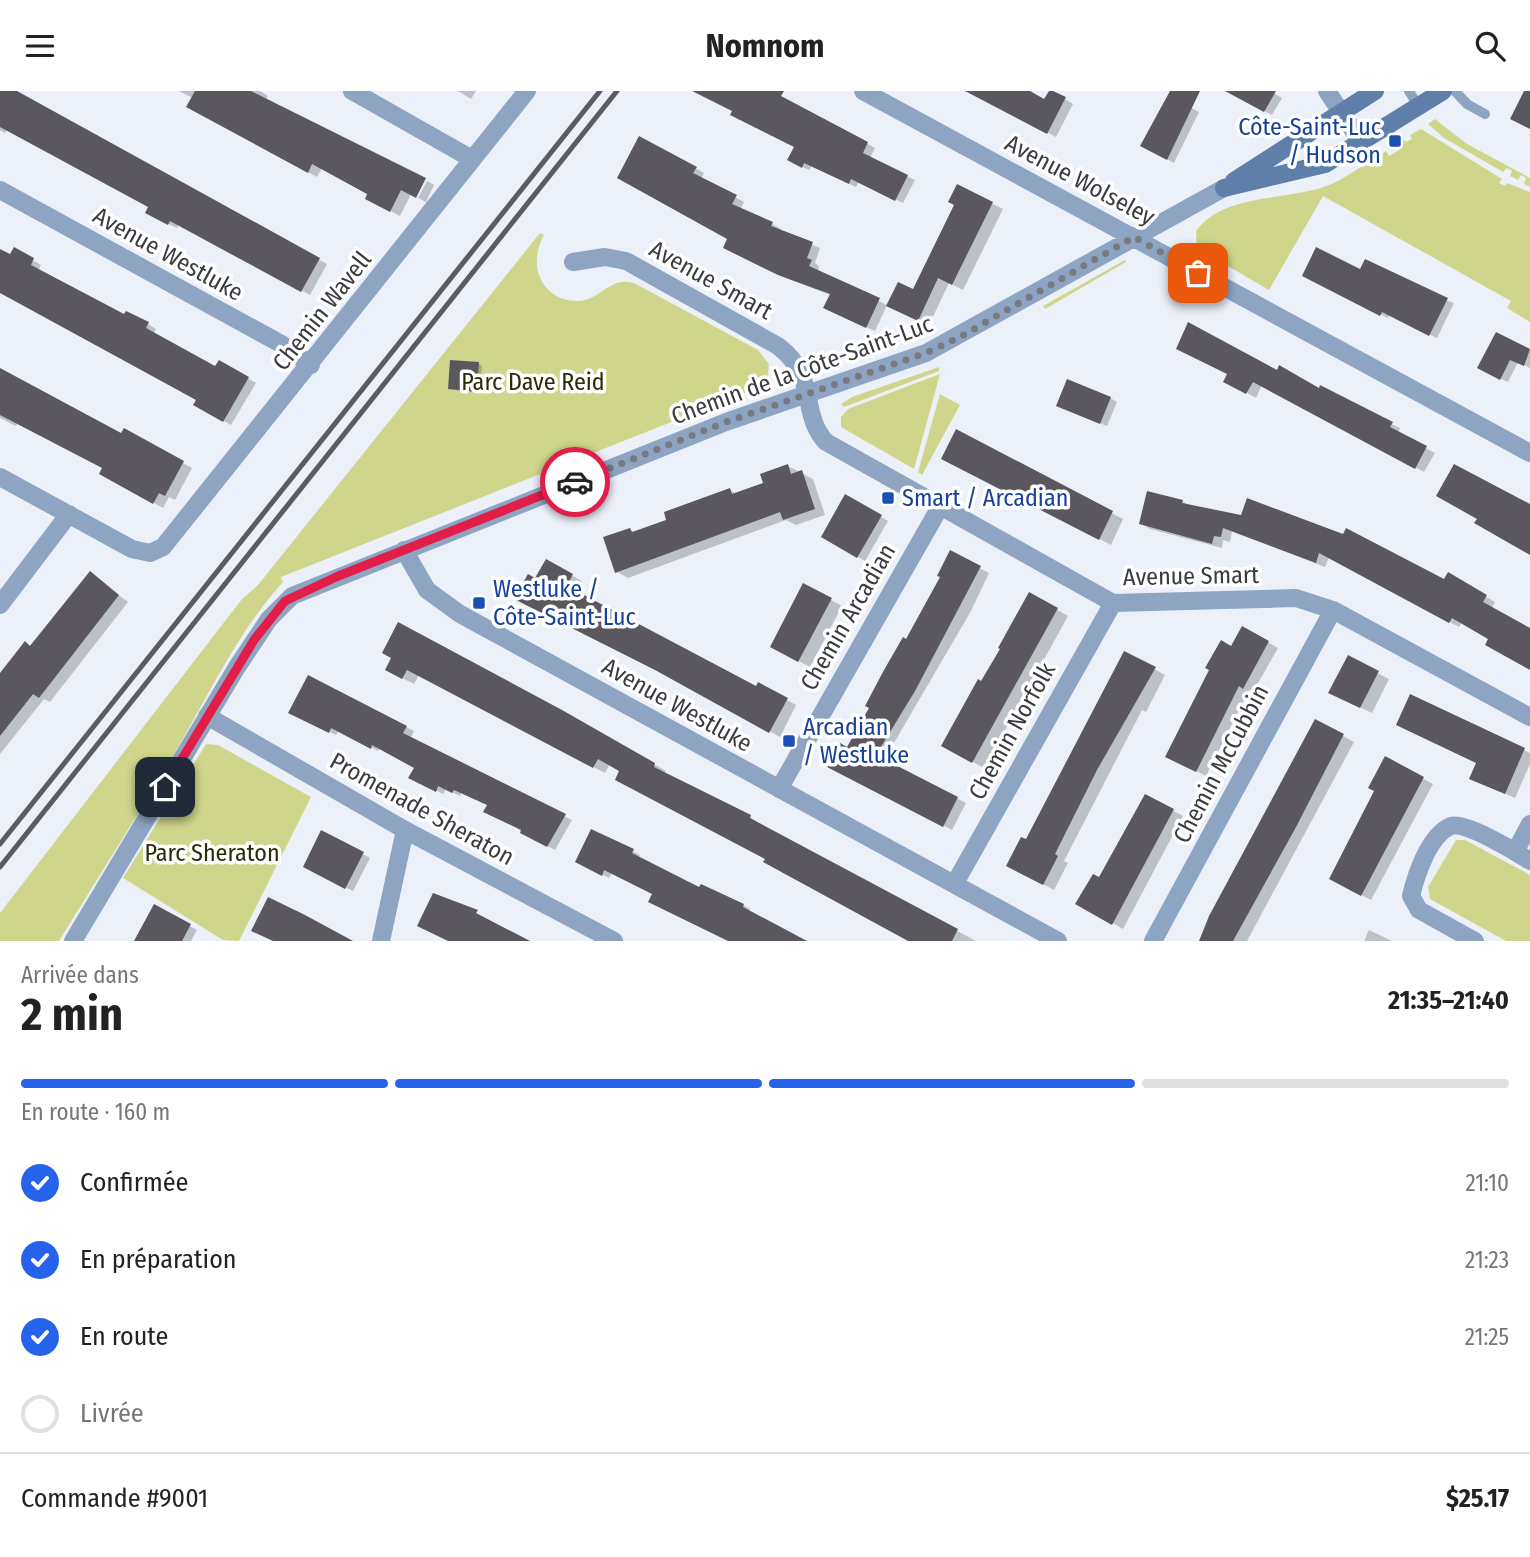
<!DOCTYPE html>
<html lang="fr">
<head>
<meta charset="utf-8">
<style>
  :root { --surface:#fff; --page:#f6f6f6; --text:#222; --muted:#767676; --line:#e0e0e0; --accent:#2563eb }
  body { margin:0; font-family:"Fira Sans Condensed",sans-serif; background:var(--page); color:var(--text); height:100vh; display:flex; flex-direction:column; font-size:26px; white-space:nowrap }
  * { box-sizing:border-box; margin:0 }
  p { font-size:23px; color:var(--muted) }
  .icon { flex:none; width:38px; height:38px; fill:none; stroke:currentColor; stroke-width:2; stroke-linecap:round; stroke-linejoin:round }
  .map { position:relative; height:850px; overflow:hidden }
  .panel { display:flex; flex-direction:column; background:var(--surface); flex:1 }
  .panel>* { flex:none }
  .pin { position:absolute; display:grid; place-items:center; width:60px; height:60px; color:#fff; margin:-30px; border-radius:14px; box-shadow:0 4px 10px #0006 }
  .courier { position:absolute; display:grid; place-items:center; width:70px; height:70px; margin:-35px; border:5px solid #e11d48; border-radius:50%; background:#fff; color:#222; box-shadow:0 2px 9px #0007 }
  .head em { font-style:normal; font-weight:700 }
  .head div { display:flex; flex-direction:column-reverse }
  .head { display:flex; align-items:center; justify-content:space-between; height:119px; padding:0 21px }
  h1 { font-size:46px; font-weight:700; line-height:52px }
  .bar { display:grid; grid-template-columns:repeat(4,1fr); gap:10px 7px; align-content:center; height:84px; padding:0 21px }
  .bar i { height:9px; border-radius:5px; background:var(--line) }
  .bar .selected { background:var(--accent) }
  .bar p { grid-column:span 4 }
  .line { display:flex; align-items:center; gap:18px; padding:0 21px; border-top:2px solid var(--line) }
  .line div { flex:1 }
  ol { padding:0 21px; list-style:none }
  li { display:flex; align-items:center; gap:21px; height:77px }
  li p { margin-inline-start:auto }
  li .icon { padding:7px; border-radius:50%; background:var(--accent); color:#fff; stroke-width:4 }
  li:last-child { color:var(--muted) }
  li i { width:38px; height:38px; border:4px solid var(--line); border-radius:50% }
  header { display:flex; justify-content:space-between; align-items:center; height:91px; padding:0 21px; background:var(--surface); font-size:32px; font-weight:700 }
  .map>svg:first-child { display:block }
  .green { fill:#cfd68b }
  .shadow { fill:#0003 }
  .building { fill:#5a575e }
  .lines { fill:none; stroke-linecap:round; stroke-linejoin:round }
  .service { stroke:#8da4c2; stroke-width:10 }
  .minor { stroke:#8da4c2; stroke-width:18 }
  .secondary { stroke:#5d7faa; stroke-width:18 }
  .rail { stroke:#5b5c61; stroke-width:5 }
  .done { stroke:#787a80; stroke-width:7; stroke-dasharray:0 12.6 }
  .route { stroke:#e11d48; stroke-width:9 }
  .transit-dot { fill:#1a4fb4; stroke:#fff; stroke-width:2.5 }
  .labels { text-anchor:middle; stroke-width:7; stroke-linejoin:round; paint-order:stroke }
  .transit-label { font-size:24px; fill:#164399; stroke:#fff; text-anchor:start }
  .street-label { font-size:24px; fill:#3a3b3f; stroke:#fff }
  .park-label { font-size:24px; fill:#292c04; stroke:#fff }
</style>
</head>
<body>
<header><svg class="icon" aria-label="menu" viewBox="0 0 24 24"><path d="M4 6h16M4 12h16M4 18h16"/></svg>Nomnom<svg class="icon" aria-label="search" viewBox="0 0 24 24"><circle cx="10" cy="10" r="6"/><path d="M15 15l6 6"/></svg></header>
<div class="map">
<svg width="1530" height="850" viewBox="0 0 1530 850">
  <rect width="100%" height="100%" fill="#ecf0f9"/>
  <path class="green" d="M 1435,28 L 1467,53 L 1530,87 L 1530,96 L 1524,93 L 1526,87 L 1521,84 L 1518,89 L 1510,85 L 1512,80 L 1507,77 L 1503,81 L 1444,47 L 1428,33 Z
    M 1421,38 L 1502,88 L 1499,92 L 1505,95 L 1507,92 L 1530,101 L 1530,231 L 1507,217 L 1511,210 L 1323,105 L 1269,199 L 1197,157 L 1196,140 C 1225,100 1293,111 1334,92 C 1352,83 1369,70 1386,60 L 1389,65 L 1401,58 L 1398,52 L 1403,48 L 1406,51 L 1412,48 L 1410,44 Z
    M 540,142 L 544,144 C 527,173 541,210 577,210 C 602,210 610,183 636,193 L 758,259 L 769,273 L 767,293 L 281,486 L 283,491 C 242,536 215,591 185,644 C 145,714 101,781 59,850 L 0,850 L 0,822 L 242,508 L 258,494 Z
    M 1125,169 L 1126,171 L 1045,218 L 1043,215 Z
    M 939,276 L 939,280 L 844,316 L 841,313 L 852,306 Z
    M 940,283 L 914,378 L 841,336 L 841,326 L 848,318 Z
    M 940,303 L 960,314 L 922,384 L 918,381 Z
    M 206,653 L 218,654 L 311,706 L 239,850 L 223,849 L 123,787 Z
    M 1456,749 L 1465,749 L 1530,784 L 1530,850 L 1506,850 L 1430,808 L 1428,796 Z"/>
  <path class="shadow" d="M 0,0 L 14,0 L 327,173 L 310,204 L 179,133 L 177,137 L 155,126 L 150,116 L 7,38 L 5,42 L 0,39 Z
    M 179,0 L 260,0 L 268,5 L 265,10 L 411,103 L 400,125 L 367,107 L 369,102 L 322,77 L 317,86 L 197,20 L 193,7 Z
    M 458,0 L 476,0 L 471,8 Z
    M 695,0 L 771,0 L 875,57 L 870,67 L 915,89 L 903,112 L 859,91 L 856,96 L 812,75 L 809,79 L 796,73 L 796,55 Z
    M 970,0 L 1026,0 L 1045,10 L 1065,8 L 1073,13 L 1056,46 Z
    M 1228,0 L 1270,0 L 1282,7 L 1272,24 Z
    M 1169,5 L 1199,21 L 1174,72 L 1143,55 Z
    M 640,47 L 704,82 L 701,88 L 744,111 L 740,119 L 772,133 L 781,138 L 779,140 L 820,157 L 815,172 L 819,175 L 818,180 L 887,214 L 875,240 L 834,221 L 831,204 L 788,188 L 734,161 L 729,148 Z
    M 427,90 L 434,94 L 426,111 L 418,107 Z
    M 958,95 L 1003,118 L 963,199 L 949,192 L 929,234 L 899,220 L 914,200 L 956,114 Z
    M 14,158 L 41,174 L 38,180 L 125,226 L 148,233 L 156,238 L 153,243 L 216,278 L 220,271 L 256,292 L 231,334 L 195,313 L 198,309 L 0,201 L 0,159 L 11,165 Z
    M 1361,180 L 1454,212 L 1437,247 L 1390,224 L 1388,227 L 1311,188 Z
    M 1497,243 L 1530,260 L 1530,277 L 1518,271 L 1508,291 L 1487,281 Z
    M 479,273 L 482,275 L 479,302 L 450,297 Z
    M 0,279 L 122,345 L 124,340 L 192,377 L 175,409 L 169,406 L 163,417 L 101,382 L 104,377 L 18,331 L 16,335 L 0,327 Z
    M 1277,281 L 1400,337 L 1398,342 L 1435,362 L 1424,381 L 1262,294 L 1256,307 L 1226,290 Z
    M 1110,307 L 1117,311 L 1107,335 L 1065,318 Z
    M 957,341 L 1123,428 L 1111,454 L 955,374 Z
    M 788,375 L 813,388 L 825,424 L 796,434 L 786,429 L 628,487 L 617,481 L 630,439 L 635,442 L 669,430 L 729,399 L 737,403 L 765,393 Z
    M 846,405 L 888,430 L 865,470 L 823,445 Z
    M 1182,410 L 1192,416 L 1445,491 L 1449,484 L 1495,511 L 1492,517 L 1530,538 L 1530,576 L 1462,531 L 1459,536 L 1329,466 L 1325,476 L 1232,440 L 1230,451 L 1223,449 L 1222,457 L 1150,438 L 1141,432 Z
    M 951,462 L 989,482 L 971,520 L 884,669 L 966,712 L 952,739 L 837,680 L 942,486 Z
    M 546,470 L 582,490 L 576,502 L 757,598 L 759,594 L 796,614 L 780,646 L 667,583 L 536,489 Z
    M 90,482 L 128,511 L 50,611 L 44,608 L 0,663 L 0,591 Z
    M 804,494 L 842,515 L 810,576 L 783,562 Z
    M 1029,503 L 1068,525 L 984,677 L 944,655 L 982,592 Z
    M 1243,537 L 1278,557 L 1253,601 L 1249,599 L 1206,685 L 1177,670 Z
    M 1125,562 L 1165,584 L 1146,621 L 1142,619 L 1064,770 L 1068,772 L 1054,799 L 1019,780 L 1026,750 Z
    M 394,567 L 561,620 L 666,680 L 664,683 L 750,726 L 760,734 L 976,850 L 911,850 L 610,673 L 605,682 L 419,584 L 414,593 L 398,585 Z
    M 1348,567 L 1389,588 L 1372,622 L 1342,608 Z
    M 308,586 L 414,640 L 410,648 L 572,729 L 555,759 L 522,741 L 489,714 L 462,701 L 460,705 L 446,698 L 443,703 L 411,686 L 416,676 L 380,657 L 378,660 L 339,639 L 336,644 L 298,625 Z
    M 1411,606 L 1530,662 L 1530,673 L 1515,707 L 1481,692 L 1478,672 Z
    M 1316,630 L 1354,651 L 1247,850 L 1200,850 Z
    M 1386,668 L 1433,693 L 1371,809 L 1341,793 Z
    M 1146,705 L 1183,725 L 1123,838 L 1078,812 L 1100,789 Z
    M 322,742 L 370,767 L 353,800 L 312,780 Z
    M 633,760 L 640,764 L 638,768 L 700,798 L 743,814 L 750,818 L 749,821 L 654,803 L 612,782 L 609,787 L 584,775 Z
    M 154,816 L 197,839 L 191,850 L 144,850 Z
    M 1369,839 L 1392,850 L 1364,850 Z"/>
  <path class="building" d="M 0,0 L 17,0 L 320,167 L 301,201 L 170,130 L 168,134 L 145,122 L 148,116 L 0,36 Z
    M 195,0 L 251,0 L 426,87 L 416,107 L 401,99 L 390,121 L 365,108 L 367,103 L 312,73 L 308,82 L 186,16 Z
    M 692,0 L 784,0 L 781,5 L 868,51 L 863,62 L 908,84 L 895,110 L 851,88 L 849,93 L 804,72 L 802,77 L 787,69 L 794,56 L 730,24 L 732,20 Z
    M 965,0 L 1030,0 L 1044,8 L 1049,0 L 1053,0 L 1066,6 L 1047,43 Z
    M 1170,0 L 1200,0 L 1167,69 L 1140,55 Z
    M 1225,0 L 1276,0 L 1264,21 Z
    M 1524,0 L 1530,0 L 1530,38 L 1510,28 Z
    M 639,45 L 697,76 L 693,82 L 737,104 L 732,113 L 773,131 L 771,135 L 813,151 L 807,167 L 812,169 L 809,175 L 880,207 L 866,237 L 823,217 L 830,203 L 778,184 L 723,157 L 727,148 L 617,87 Z
    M 957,93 L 993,111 L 952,194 L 938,187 L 918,230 L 886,215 L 898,191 L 913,198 L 954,114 L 948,111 Z
    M 14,156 L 34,167 L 31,174 L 124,223 L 126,220 L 149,231 L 146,237 L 215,275 L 219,269 L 249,286 L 223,331 L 193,314 L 196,309 L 0,202 L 0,158 L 10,163 Z
    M 1316,156 L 1360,178 L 1365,168 L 1448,207 L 1429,245 L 1382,221 L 1380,225 L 1302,185 Z
    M 1188,231 L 1277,279 L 1279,274 L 1319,297 L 1320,294 L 1393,331 L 1390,336 L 1427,355 L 1415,378 L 1253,291 L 1246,303 L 1223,291 L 1227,283 L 1176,258 Z
    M 1496,241 L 1530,258 L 1524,275 L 1510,269 L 1500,289 L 1477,277 Z
    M 450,269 L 479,271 L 477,301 L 448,298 Z
    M 0,277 L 121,342 L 124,337 L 184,370 L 165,405 L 159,402 L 153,413 L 99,383 L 102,377 L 0,324 Z
    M 1067,288 L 1111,306 L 1100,333 L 1056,315 Z
    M 956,338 L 1113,420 L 1099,449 L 941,368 Z
    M 788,373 L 791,383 L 802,379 L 815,418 L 783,429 L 780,421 L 615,482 L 603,446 L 630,437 L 632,441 L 666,429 L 664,421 L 730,397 L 732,403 L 763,392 L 760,383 Z
    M 1454,373 L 1530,413 L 1530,464 L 1474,432 L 1477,428 L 1436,405 Z
    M 1147,400 L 1183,409 L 1182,412 L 1241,424 L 1247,407 L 1343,443 L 1346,437 L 1444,488 L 1448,481 L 1487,504 L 1483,511 L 1530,537 L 1530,579 L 1485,554 L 1488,548 L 1452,527 L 1449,532 L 1319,462 L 1316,472 L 1223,437 L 1221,446 L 1214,445 L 1212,453 L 1139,433 Z
    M 845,403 L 882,424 L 857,467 L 821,446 Z
    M 950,459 L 981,475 L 915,600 L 876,664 L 958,706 L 943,736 L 827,676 L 840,652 L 847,656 L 869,617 L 865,615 L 884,579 L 903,546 L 906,548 L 940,486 L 937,485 Z
    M 546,468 L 573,483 L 567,495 L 756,595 L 758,591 L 788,607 L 769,642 L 655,579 L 514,508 L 528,483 L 535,487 Z
    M 90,480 L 119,504 L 39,607 L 33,603 L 0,645 L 0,582 L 25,550 L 30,555 Z
    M 803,492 L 832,507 L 798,571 L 770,556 Z
    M 1029,501 L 1058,517 L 972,672 L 941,655 L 978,588 L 981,590 L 1000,558 L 998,557 Z
    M 398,531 L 562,619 L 655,672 L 654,676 L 751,724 L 750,727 L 958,838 L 952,850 L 908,850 L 763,771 L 765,768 L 615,689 L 619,680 L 598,668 L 593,677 L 407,579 L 402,588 L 385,579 L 391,567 L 382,562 Z
    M 1242,535 L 1269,550 L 1243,598 L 1239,595 L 1196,681 L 1165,666 L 1209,579 L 1205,577 L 1221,549 L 1231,555 Z
    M 1124,560 L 1156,576 L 1097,679 L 1055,763 L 1058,765 L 1043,794 L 1006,775 L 1021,746 L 1026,748 Z
    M 1348,564 L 1379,580 L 1360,617 L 1328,602 Z
    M 308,584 L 407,635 L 403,642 L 566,723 L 547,756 L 520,742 L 521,739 L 483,721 L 487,714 L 454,699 L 452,702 L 438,695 L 436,701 L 408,687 L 414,677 L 372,654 L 371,658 L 331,637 L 329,642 L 288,622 Z
    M 1410,603 L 1525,657 L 1505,703 L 1469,688 L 1476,672 L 1396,634 Z
    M 1315,628 L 1344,643 L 1296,736 L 1233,850 L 1199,850 L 1209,825 Z
    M 1385,665 L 1424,686 L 1361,805 L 1329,788 L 1374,700 L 1368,697 Z
    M 1145,703 L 1174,718 L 1112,834 L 1075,813 L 1093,783 L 1099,786 Z
    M 591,738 L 634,758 L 632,762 L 699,796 L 701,793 L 744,813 L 743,816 L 807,850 L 728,850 L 648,811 L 652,803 L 604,779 L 602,785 L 575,771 Z
    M 321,739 L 364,761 L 345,798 L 303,776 Z
    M 433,802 L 478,819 L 476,822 L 530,850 L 448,850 L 417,835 Z
    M 268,806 L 305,824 L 353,850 L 273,850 L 251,840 Z
    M 154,813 L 191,833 L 182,850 L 134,850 Z"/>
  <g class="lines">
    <path class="service" d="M 1409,0 L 1418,15
      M 1455,0 L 1467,13 L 1485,23"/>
    <path class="minor" d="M 352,0 L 472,68
      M 863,0 L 1530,362
      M 1327,0 L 1361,51
      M 0,99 L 283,254 L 311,274
      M 573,171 L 605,166 L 626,170 L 778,255 C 819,286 799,322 826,351 L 1113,512 L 1296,507 L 1333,519 L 1530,626
      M 0,386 L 132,458 L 150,462 L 163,456 L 527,0
      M 404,459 L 427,499 L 460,523 L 1058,850
      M 0,514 L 69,423
      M 207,625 L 405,739 L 614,850
      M 779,698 L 940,416
      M 1515,761 L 1530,733
      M 955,792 L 1113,512
      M 73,850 L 237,576 L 269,528 L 292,505 L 726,331 L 926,262 L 1224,97
      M 381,850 L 405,739
      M 1153,850 L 1333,519
      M 1475,850 L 1419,819 L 1411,805 C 1416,784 1429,744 1451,735 C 1465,730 1516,761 1530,770"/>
    <path class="secondary" d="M 1234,90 L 1375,0
      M 1224,97 L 1325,73 L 1443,0"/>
    <path class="rail" d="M 0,753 L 600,0
      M 0,776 L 617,0"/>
  </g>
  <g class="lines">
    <path class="done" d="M 575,391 L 726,331 L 926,262 L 960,246 L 1134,146 L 1198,182"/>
    <path class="route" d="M 165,696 L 254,549 L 285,510 L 336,486 L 575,391"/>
  </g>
  <g class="transit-dot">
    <rect x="1388" y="43" width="14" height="14" rx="3.5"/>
    <rect x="881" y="400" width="14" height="14" rx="3.5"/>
    <rect x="472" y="505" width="14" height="14" rx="3.5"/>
    <rect x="782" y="643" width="14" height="14" rx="3.5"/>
  </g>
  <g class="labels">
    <g class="transit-label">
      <text x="1381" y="44" text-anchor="end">Côte-Saint-Luc<tspan x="1381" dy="28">/ Hudson</tspan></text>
      <text x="902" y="415">Smart / Arcadian</text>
      <text x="493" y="506">Westluke /<tspan x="493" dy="28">Côte-Saint-Luc</tspan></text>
      <text x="803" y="644">Arcadian<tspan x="803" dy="28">/ Westluke</tspan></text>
    </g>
    <g class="street-label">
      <text transform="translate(1080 89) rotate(28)" y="8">Avenue Wolseley</text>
      <text transform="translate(168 163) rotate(29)" y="8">Avenue Westluke</text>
      <text transform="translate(711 189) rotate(29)" y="8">Avenue Smart</text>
      <text transform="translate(322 220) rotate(-52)" y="8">Chemin Wavell</text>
      <text transform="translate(802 279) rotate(-20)" y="8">Chemin de la Côte-Saint-Luc</text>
      <text transform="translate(1191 485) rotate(-1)" y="8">Avenue Smart</text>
      <text transform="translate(848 526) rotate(-60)" y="8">Chemin Arcadian</text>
      <text transform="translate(677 614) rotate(29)" y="8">Avenue Westluke</text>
      <text transform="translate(1012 640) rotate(-61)" y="8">Chemin Norfolk</text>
      <text transform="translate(1221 673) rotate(-62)" y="8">Chemin McCubbin</text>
      <text transform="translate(422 718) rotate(29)" y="8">Promenade Sheraton</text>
    </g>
    <g class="park-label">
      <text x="533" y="299">Parc Dave Reid</text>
      <text x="212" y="770">Parc Sheraton</text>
    </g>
  </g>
</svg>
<div class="pin" style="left:1198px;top:182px;background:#ea580c"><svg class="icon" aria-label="bag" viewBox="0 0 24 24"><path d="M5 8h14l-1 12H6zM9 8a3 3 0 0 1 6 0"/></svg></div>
<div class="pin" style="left:165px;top:696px;background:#1f2937"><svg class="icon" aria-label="home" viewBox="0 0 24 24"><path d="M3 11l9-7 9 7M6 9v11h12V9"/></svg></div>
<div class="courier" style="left:575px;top:391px"><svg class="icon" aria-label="car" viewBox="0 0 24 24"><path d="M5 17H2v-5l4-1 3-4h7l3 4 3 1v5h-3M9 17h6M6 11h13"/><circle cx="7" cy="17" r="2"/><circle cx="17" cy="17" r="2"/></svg></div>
</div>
<section class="panel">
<div class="head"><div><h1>2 min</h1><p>Arrivée dans</p></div><em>21:35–21:40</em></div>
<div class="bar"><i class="selected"></i><i class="selected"></i><i class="selected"></i><i></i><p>En route · 160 m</p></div>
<ol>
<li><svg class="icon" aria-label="check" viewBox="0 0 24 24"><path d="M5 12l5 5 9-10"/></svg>Confirmée<p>21:10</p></li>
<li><svg class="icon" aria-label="check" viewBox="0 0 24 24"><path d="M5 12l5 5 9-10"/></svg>En préparation<p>21:23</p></li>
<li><svg class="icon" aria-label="check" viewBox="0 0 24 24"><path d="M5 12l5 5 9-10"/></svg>En route<p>21:25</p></li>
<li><i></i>Livrée</li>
</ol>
<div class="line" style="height:91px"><div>Commande #9001</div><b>$25.17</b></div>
</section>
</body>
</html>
